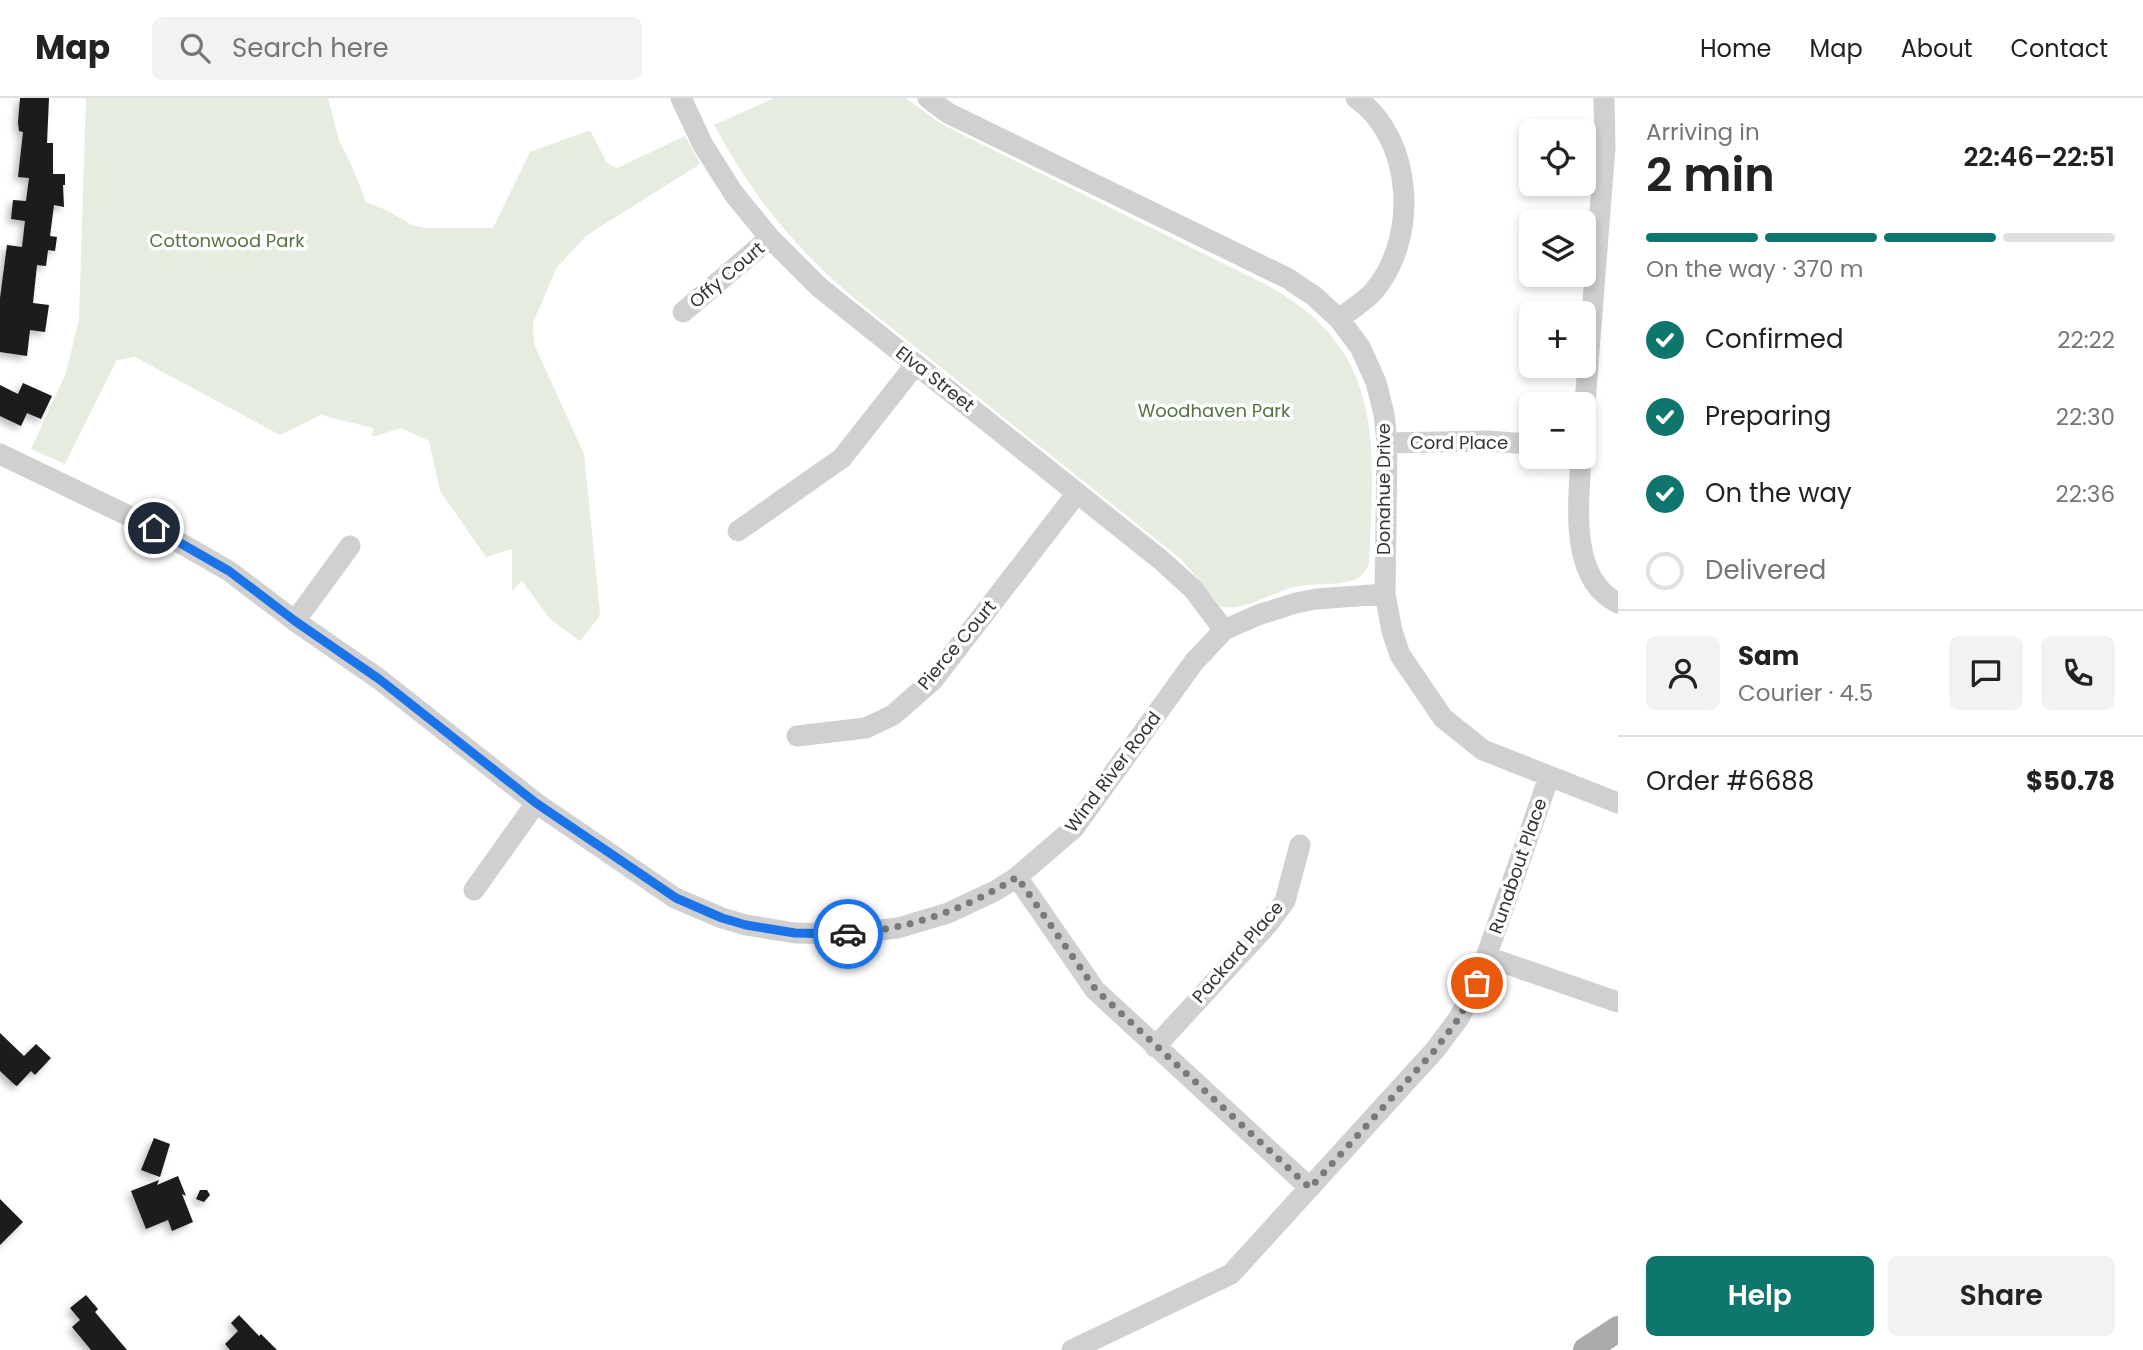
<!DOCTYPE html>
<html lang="en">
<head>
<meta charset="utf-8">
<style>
  :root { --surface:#fff; --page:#f2f2f2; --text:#222; --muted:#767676; --line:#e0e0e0; --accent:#0f766e }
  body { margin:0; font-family:Poppins,sans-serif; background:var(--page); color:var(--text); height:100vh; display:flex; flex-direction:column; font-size:26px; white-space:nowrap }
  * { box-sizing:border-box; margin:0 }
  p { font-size:23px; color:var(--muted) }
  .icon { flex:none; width:38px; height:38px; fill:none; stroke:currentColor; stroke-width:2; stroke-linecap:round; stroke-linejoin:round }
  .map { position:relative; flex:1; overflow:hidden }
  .side { display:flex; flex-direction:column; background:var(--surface); width:525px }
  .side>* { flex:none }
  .tools { position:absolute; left:1519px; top:21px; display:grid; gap:14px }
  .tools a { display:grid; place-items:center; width:77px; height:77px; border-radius:10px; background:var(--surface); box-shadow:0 4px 10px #0003; font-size:35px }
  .pin { position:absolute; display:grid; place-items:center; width:60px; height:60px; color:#fff; margin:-30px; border:4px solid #fff; border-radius:50%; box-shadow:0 2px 7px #0007 }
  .courier { position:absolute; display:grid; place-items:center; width:70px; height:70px; margin:-35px; border:5px solid #1a73e8; border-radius:50%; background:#fff; color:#222; box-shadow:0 2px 9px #0007 }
  .overview em { font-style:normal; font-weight:600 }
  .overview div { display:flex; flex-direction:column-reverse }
  .overview { display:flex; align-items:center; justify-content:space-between; height:119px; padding:0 28px }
  h1 { font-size:46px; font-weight:600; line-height:52px }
  .bar { display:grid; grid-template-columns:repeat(4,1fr); gap:10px 7px; align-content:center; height:84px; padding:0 28px }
  .bar i { height:9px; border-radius:5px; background:var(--line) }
  .bar .on { background:var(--accent) }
  .bar p { grid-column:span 4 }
  .line { display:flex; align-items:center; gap:18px; padding:0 28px; border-top:2px solid var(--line) }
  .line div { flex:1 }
  .round { display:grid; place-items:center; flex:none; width:74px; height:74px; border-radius:10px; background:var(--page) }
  ol { padding:0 28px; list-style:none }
  li { display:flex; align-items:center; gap:21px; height:77px }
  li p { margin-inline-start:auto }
  li .icon { padding:7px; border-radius:50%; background:var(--accent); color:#fff; stroke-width:4 }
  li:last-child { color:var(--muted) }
  li i { width:38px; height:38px; border:4px solid var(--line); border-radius:50% }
  .cta { display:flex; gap:14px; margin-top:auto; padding:14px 28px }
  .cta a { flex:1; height:80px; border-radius:10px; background:var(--accent); color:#fff; font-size:28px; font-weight:600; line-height:80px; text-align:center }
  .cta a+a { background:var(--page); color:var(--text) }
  header { display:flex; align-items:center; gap:42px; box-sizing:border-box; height:98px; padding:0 35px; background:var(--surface); border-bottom:2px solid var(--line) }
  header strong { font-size:33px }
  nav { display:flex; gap:38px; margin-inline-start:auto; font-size:24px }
  .search { width:490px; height:63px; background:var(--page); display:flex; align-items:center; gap:18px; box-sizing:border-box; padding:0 24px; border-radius:10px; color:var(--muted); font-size:26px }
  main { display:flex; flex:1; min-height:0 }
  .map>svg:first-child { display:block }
  .green { fill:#e6ecdf }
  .building { fill:#1a1a1a; filter:url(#shadow) }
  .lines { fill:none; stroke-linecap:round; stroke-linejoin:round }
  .minor { stroke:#d0d0d0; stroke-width:21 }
  .major { stroke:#ababab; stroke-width:26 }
  .done { stroke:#7a7a7a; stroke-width:7; stroke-dasharray:0 12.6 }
  .route { stroke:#1a73e8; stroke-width:9 }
  .labels { text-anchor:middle; stroke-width:7; stroke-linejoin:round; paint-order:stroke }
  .park-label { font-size:18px; fill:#56703f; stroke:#fff }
  .street-label { font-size:18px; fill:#333; stroke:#fff }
</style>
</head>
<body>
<header>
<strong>Map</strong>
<div class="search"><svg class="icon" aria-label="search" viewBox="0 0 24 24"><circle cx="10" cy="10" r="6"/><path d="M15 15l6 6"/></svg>Search here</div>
<nav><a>Home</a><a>Map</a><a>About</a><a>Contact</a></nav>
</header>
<main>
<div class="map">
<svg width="1618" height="1252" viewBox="0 0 1618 1252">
  <defs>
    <filter id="shadow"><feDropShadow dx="-4" dy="4" stdDeviation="3.5" flood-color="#0004"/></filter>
  </defs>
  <rect width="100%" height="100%" fill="#fff"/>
  <path class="green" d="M 86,0 L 328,0 L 339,42 L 354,73 L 366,104 L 386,112 L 412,127 L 424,130 L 493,130 L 530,54 L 590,32 L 607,65 L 617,70 L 685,38 L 700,65 L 697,68 L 587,137 L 557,169 L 533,225 L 534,246 L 584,356 L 600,513 L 599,519 L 580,543 L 550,521 L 522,483 L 512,493 L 512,451 L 486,459 L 440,393 L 429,343 L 401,330 L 372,339 L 373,330 L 321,317 L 280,337 L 135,259 L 117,262 L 65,366 L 31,351 L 66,275 L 79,221 Z
    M 774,0 L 906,0 L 940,25 L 963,37 L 1265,186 C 1387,253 1374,344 1369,466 C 1366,472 1361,480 1354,482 C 1336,488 1313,485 1294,489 C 1271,495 1242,515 1220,508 L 1182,462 L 848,195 C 792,147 749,92 714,27 Z"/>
  <path class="building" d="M 20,0 L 49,0 L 47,45 L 53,45 L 53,76 L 65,76 L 65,87 L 63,87 L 64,109 L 54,107 L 50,138 L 57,139 L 55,153 L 48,152 L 46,168 L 37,167 L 33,205 L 49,207 L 45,234 L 30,232 L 27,258 L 0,254 L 0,200 L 7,147 L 22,149 L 25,123 L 11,121 L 13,102 L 26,103 L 29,80 L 18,79 L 23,34 L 19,33 L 18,24 Z
    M 23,285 L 52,298 L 41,321 L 27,315 L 21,328 L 0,318 L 0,287 L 18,296 Z
    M 0,935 L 24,958 L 36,946 L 51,960 L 35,977 L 31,973 L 17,988 L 15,987 L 0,973 Z
    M 154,1040 L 170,1046 L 160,1079 L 141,1072 Z
    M 178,1078 L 186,1098 L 182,1096 L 193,1124 L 172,1133 L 168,1122 L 146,1131 L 131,1093 L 159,1082 L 157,1087 Z
    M 200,1092 L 207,1092 L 210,1097 L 204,1104 L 196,1101 Z
    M 0,1101 L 23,1124 L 0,1147 Z
    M 86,1197 L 98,1211 L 95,1214 L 127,1252 L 91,1252 L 72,1229 L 80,1222 L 70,1210 Z
    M 239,1217 L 259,1238 L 261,1236 L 277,1252 L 230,1252 L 225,1246 L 238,1233 L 231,1225 Z"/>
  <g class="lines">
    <path class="minor" d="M 681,0 L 703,47 L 734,96 L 770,140 L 819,189 L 1161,462 L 1193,491 L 1224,532
      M 928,0 L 948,15 L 1287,180 L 1314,198 L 1339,221 L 1360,249 L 1376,284 L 1384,316 L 1387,345 L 1385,496 L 1392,533 L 1400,557 L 1443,620 L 1483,652 L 1618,705
      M 683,214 L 770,140
      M 1339,221 C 1350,212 1364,204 1373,194 C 1419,141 1414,41 1356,0
      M 1584,318 L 1605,49 L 1604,0
      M 1387,345 L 1488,343 L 1531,346
      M 0,356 L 154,430 L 229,473 L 295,523 L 379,581 L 536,705 L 675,800 L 722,820 L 746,827 L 795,835 L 846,836 L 898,830 L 948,815 L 995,793 L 1017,779 L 1074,730 L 1194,564 L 1224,532 L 1258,517 L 1296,505 L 1316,501 L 1385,496
      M 1581,359 C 1579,403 1568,481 1618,505
      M 738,433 L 842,360 L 916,266
      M 295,523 L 350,448
      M 797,638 L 866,630 L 893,617 L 933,582 L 1077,395
      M 1017,779 L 1095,892 L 1310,1090
      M 474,792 L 536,705
      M 1487,859 L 1618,904
      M 1155,949 L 1268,826 L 1285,803 L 1300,747
      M 1072,1252 L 1231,1176 L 1435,952 L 1459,920 L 1477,885 L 1549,679"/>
    <path class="major" d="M 1586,1252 L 1618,1231"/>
  </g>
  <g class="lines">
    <path class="done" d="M 848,836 C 910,831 964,812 1017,779 L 1096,892 L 1310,1090 L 1435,952 L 1459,920 L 1477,885"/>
    <path class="route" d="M 154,430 L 229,473 L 295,523 L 379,581 L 536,705 L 676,800 L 722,820 L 746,827 L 795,835 L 848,836"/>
  </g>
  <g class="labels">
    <g class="park-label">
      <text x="227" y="149">Cottonwood Park</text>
      <text x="1214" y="319">Woodhaven Park</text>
    </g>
    <g class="street-label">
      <text transform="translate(727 177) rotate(-40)" y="6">Offy Court</text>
      <text transform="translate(935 281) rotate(38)" y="6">Elva Street</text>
      <text x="1459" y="351">Cord Place</text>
      <text transform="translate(1384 391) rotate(-90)" y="6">Donahue Drive</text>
      <text transform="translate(957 547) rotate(-50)" y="6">Pierce Court</text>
      <text transform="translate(1113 674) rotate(-53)" y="6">Wind River Road</text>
      <text transform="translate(1518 768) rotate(-71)" y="6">Runabout Place</text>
      <text transform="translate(1238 854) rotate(-49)" y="6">Packard Place</text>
    </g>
  </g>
</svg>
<div class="tools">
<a><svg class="icon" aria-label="locate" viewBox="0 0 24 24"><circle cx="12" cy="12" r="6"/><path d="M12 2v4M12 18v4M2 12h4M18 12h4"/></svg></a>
<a><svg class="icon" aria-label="layers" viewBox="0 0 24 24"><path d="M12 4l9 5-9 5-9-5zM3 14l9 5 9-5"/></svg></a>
<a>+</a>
<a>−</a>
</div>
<div class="pin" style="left:1477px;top:885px;background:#ea580c"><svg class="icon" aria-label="bag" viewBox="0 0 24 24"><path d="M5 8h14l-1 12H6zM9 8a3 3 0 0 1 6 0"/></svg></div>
<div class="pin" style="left:154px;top:430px;background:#1f2937"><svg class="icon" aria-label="home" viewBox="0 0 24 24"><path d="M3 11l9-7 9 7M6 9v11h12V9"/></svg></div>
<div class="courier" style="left:848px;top:836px"><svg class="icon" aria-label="car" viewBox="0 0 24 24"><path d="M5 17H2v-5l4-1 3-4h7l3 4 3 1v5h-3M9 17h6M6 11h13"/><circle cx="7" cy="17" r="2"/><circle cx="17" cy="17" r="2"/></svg></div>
</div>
<section class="side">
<div class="overview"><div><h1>2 min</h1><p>Arriving in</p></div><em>22:46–22:51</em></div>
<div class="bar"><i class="on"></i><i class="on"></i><i class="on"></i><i></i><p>On the way · 370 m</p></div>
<ol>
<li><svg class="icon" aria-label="check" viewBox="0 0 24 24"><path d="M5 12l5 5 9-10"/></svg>Confirmed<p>22:22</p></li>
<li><svg class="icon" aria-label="check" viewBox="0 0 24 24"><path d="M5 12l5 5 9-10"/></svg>Preparing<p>22:30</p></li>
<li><svg class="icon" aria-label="check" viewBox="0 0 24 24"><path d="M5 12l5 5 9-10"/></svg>On the way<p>22:36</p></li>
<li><i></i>Delivered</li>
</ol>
<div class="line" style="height:126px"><a class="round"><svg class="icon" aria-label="person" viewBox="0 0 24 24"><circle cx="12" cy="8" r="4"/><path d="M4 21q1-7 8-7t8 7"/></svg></a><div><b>Sam</b><p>Courier · 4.5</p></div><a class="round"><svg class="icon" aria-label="chat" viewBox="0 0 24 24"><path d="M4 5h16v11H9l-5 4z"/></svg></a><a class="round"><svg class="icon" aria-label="phone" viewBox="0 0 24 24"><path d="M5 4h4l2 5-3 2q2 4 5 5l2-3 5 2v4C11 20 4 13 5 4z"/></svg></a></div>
<div class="line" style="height:91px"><div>Order #6688</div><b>$50.78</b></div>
<div class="cta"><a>Help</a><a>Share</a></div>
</section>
</main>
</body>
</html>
